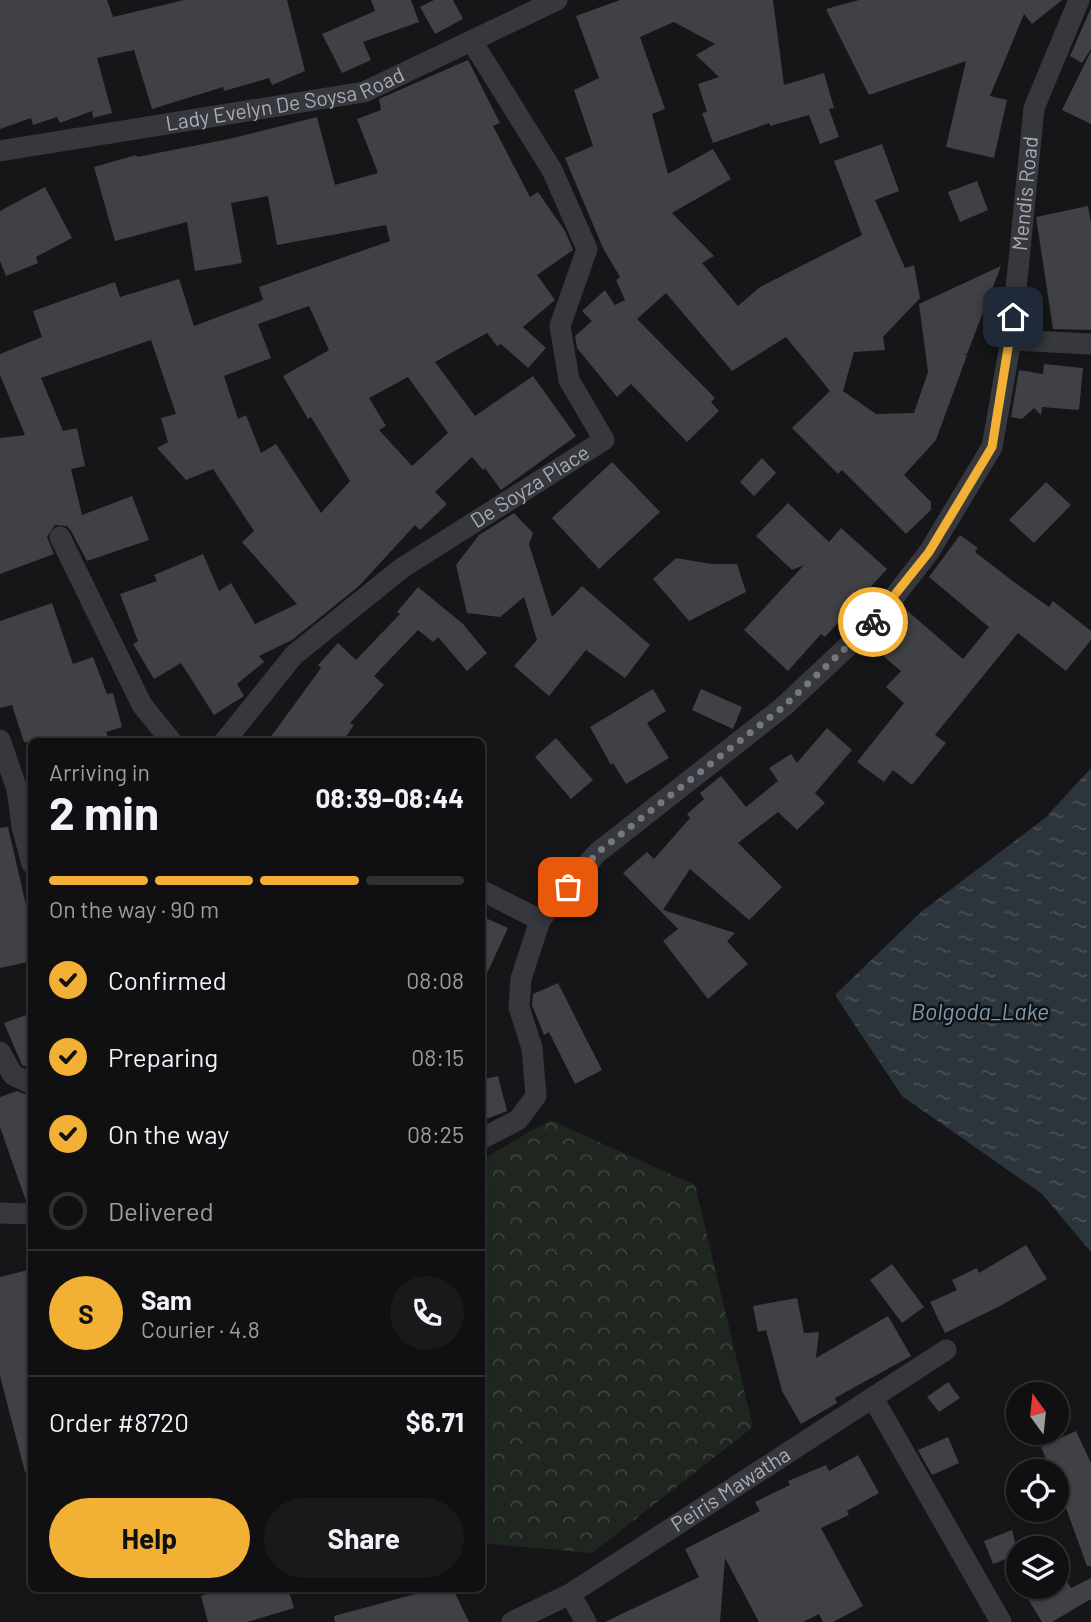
<!DOCTYPE html>
<html lang="en">
<head>
<meta charset="utf-8">
<style>
  :root { --surface:#101012; --page:#19191b; --text:#f1f3f6; --muted:#9c9d9f; --line:#303032; --accent:#f2b134 }
  body { margin:0; font-family:Barlow,sans-serif; background:var(--page); color:var(--text); height:100vh; display:flex; flex-direction:column; font-size:26px; white-space:nowrap }
  * { box-sizing:border-box; margin:0 }
  p { font-size:23px; color:var(--muted) }
  .icon { flex:none; width:38px; height:38px; fill:none; stroke:currentColor; stroke-width:2; stroke-linecap:round; stroke-linejoin:round }
  .map { position:relative; flex:1; overflow:hidden }
  .sheet { position:absolute; left:28px; top:738px; width:457px; height:854px; display:flex; flex-direction:column; background:var(--surface); border-radius:10px; box-shadow:0 2px 5px #0004,0 0 0 2px var(--line) }
  .sheet>* { flex:none }
  .needle { width:46px; rotate:345deg }
  .fabs { position:absolute; left:1006px; top:1382px; display:grid; gap:14px }
  .fabs a { display:grid; place-items:center; width:63px; height:63px; border-radius:50%; background:var(--surface); box-shadow:0 2px 5px #0004,0 0 0 2px var(--line); font-size:35px }
  .pin { position:absolute; display:grid; place-items:center; width:60px; height:60px; color:#fff; margin:-30px; border-radius:14px; box-shadow:0 4px 10px #0006 }
  .courier { position:absolute; display:grid; place-items:center; width:70px; height:70px; margin:-35px; border:5px solid #f2b134; border-radius:50%; background:#fff; color:#222; box-shadow:0 2px 9px #0007 }
  .overview em { font-style:normal; font-weight:700 }
  .overview div { display:flex; flex-direction:column-reverse }
  .overview { display:flex; align-items:center; justify-content:space-between; height:119px; padding:0 21px }
  h1 { font-size:46px; font-weight:700; line-height:52px }
  .bar { display:grid; grid-template-columns:repeat(4,1fr); gap:10px 7px; align-content:center; height:84px; padding:0 21px }
  .bar i { height:9px; border-radius:5px; background:var(--line) }
  .bar .current { background:var(--accent) }
  .bar p { grid-column:span 4 }
  .line { display:flex; align-items:center; gap:18px; padding:0 21px; border-top:2px solid var(--line) }
  .line div { flex:1 }
  .round { display:grid; place-items:center; flex:none; width:74px; height:74px; border-radius:37px; background:var(--page) }
  ol { padding:0 21px; list-style:none }
  li { display:flex; align-items:center; gap:21px; height:77px }
  li p { margin-inline-start:auto }
  li .icon { padding:7px; border-radius:50%; background:var(--accent); color:#111; stroke-width:4 }
  li:last-child { color:var(--muted) }
  li i { width:38px; height:38px; border:4px solid var(--line); border-radius:50% }
  .button { display:flex; gap:14px; margin-top:auto; padding:14px 21px }
  .button a { flex:1; height:80px; border-radius:42px; background:var(--accent); color:#111; font-size:28px; font-weight:700; line-height:80px; text-align:center }
  .button a+a { background:var(--page); color:var(--text) }
  .map>svg:first-child { display:block }
  .park { fill:url(#park-crowns) }
  .water { fill:url(#water-ripples) }
  .building { fill:#404145; fill-rule:evenodd }
  .lines { fill:none; stroke-linecap:round; stroke-linejoin:round }
  .minor { stroke:#37383d; stroke-width:21 }
  .done { stroke:#757880; stroke-width:7; stroke-dasharray:0 12.6 }
  .route { stroke:#f2b134; stroke-width:9 }
  .labels { text-anchor:middle; stroke-width:5; stroke-linejoin:round; paint-order:stroke }
  .street-label { font-size:21px; fill:#a8adb8; stroke:#111113 }
  .water-label { font-size:23px; font-style:italic; fill:#7f9bb3; stroke:#111113 }
</style>
</head>
<body>
<div class="map">
<svg width="1091" height="1622" viewBox="0 0 1091 1622">
  <defs>
    <pattern id="park-crowns" width="20" height="18" patternUnits="userSpaceOnUse" patternTransform="scale(1.75)"><rect width="20" height="18" fill="#1e261f"/><path d="M2 6a3 3 0 1 1 6 0M12 15a3 3 0 1 1 6 0" fill="none" stroke="#3c433d"/></pattern>
    <pattern id="water-ripples" width="26" height="14" patternUnits="userSpaceOnUse" patternTransform="scale(1.75)"><rect width="26" height="14" fill="#2c353c"/><path d="M2 4q2-2 4 0t4 0M15 11q2-2 4 0t4 0" fill="none" stroke="#485056"/></pattern>
  </defs>
  <rect width="100%" height="100%" fill="#161618"/>
  <path class="park" d="M 550,1120 L 695,1185 L 753,1427 L 592,1553 L 481,1543 L 481,1160 Z"/>
  <path class="water" d="M 1091,768 L 1091,1252 L 1042,1194 L 902,1096 L 835,995 L 921,912 L 1045,818 Z"/>
  <path class="building" d="M 0,0 L 107,0 L 113,17 L 184,0 L 287,0 L 305,71 L 272,85 L 269,78 L 224,91 L 223,87 L 152,109 L 134,50 L 97,58 L 112,113 L 93,118 L 92,111 L 60,123 L 57,117 L 33,125 L 31,118 L 0,129 Z
    M 371,0 L 411,0 L 419,22 L 363,42 L 371,60 L 342,73 L 322,34 L 375,11 Z
    M 434,0 L 453,0 L 463,19 L 435,34 L 420,7 Z
    M 620,0 L 773,0 L 784,85 L 824,73 L 834,108 L 829,109 L 839,137 L 820,144 L 809,115 L 770,126 L 769,123 L 713,143 L 702,113 L 707,112 L 698,84 L 719,77 L 696,55 L 715,44 L 674,22 L 640,37 L 665,109 L 652,114 L 668,174 L 713,149 L 731,179 L 672,213 L 714,256 L 702,263 L 738,306 L 760,287 L 862,235 L 834,161 L 882,144 L 899,191 L 875,200 L 905,268 L 914,265 L 920,298 L 883,337 L 885,350 L 854,352 L 843,391 L 876,414 L 914,413 L 928,372 L 919,304 L 1001,266 L 967,354 L 962,355 L 967,355 L 936,440 L 904,475 L 931,502 L 931,510 L 906,534 L 842,470 L 838,474 L 792,428 L 830,391 L 786,337 L 732,371 L 666,293 L 637,319 L 715,398 L 711,402 L 719,411 L 687,442 L 631,384 L 617,397 L 577,348 L 575,336 L 592,321 L 582,311 L 605,290 L 615,305 L 625,300 L 616,280 L 620,277 L 603,248 L 565,158 L 593,146 L 574,90 L 599,78 L 576,16 Z
    M 859,0 L 1062,0 L 1032,24 L 1024,14 L 990,96 L 1007,100 L 994,158 L 946,147 L 966,61 L 869,95 L 826,9 Z
    M 1091,8 L 1091,49 L 1082,63 L 1070,56 Z
    M 1091,51 L 1091,124 L 1062,110 Z
    M 468,60 L 500,123 L 493,126 L 530,197 L 538,192 L 565,231 L 573,250 L 537,275 L 555,300 L 523,327 L 546,348 L 528,368 L 501,344 L 497,346 L 487,333 L 435,362 L 475,416 L 533,376 L 576,436 L 501,490 L 485,468 L 483,470 L 472,457 L 435,492 L 447,504 L 420,530 L 415,525 L 359,586 L 292,640 L 259,656 L 264,662 L 237,684 L 244,696 L 214,715 L 181,663 L 154,679 L 133,644 L 138,641 L 120,594 L 157,581 L 154,575 L 203,554 L 219,591 L 231,583 L 255,624 L 297,604 L 242,542 L 254,531 L 213,469 L 186,480 L 157,448 L 168,442 L 161,418 L 176,414 L 151,340 L 41,378 L 63,431 L 77,428 L 85,466 L 71,469 L 82,515 L 132,496 L 149,540 L 87,561 L 71,531 L 67,526 L 55,525 L 47,537 L 54,554 L 0,574 L 0,438 L 25,435 L 0,375 L 0,354 L 42,337 L 33,311 L 115,282 L 120,297 L 179,279 L 194,326 L 263,300 L 259,287 L 390,241 L 386,225 L 277,245 L 268,196 L 231,203 L 242,263 L 195,271 L 187,222 L 115,241 L 94,167 L 136,155 L 137,157 L 229,139 L 317,117 L 335,185 L 378,173 L 357,119 L 381,110 L 379,99 ZM 309,306 L 329,350 L 283,376 L 308,419 L 311,417 L 350,481 L 321,513 L 276,444 L 261,453 L 246,415 L 238,419 L 224,376 L 271,358 L 258,324 ZM 408,377 L 448,433 L 412,466 L 379,430 L 386,426 L 369,398 Z
    M 977,181 L 988,210 L 960,222 L 948,192 Z
    M 45,187 L 72,238 L 36,257 L 38,263 L 6,276 L 0,261 L 0,211 Z
    M 1088,206 L 1091,223 L 1091,330 L 1053,329 L 1036,217 Z
    M 1044,364 L 1083,368 L 1079,410 L 1042,407 L 1041,415 L 1034,408 L 1022,419 L 1011,417 L 1019,370 L 1043,374 Z
    M 762,458 L 776,473 L 754,496 L 740,482 Z
    M 612,462 L 660,512 L 599,569 L 552,518 Z
    M 1046,482 L 1071,505 L 1034,543 L 1009,520 Z
    M 788,503 L 829,542 L 841,528 L 887,569 L 825,637 L 821,634 L 788,671 L 744,630 L 804,565 L 792,570 L 756,536 Z
    M 514,513 L 533,533 L 529,544 L 552,617 L 582,586 L 650,645 L 625,678 L 586,650 L 549,696 L 514,666 L 537,640 L 524,597 L 500,617 L 467,613 L 456,565 L 479,535 Z
    M 960,535 L 978,548 L 975,552 L 1014,582 L 1049,607 L 1053,601 L 1091,631 L 1091,640 L 1066,671 L 1018,633 L 935,735 L 946,743 L 912,785 L 893,770 L 884,782 L 857,762 L 904,703 L 886,687 L 901,671 L 870,645 L 903,607 L 963,659 L 989,627 L 929,577 Z
    M 676,558 L 711,564 L 737,564 L 746,592 L 689,621 L 653,579 Z
    M 418,587 L 463,624 L 487,653 L 467,671 L 438,637 L 433,642 L 418,630 L 374,676 L 384,685 L 350,723 L 354,725 L 342,742 L 267,742 L 321,668 L 318,665 L 338,643 L 356,660 L 400,614 L 397,612 Z
    M 52,603 L 73,664 L 93,657 L 107,694 L 113,693 L 122,727 L 106,732 L 110,742 L 24,742 L 12,705 L 0,708 L 0,621 Z
    M 653,689 L 666,711 L 647,723 L 669,758 L 626,784 L 613,763 L 611,765 L 590,727 Z
    M 701,689 L 742,707 L 733,729 L 692,710 Z
    M 827,728 L 852,750 L 815,793 L 825,803 L 797,830 L 778,812 L 738,843 L 782,887 L 749,920 L 690,869 L 663,910 L 735,933 L 727,941 L 748,964 L 708,999 L 663,941 L 678,929 L 623,873 L 647,852 L 654,859 L 690,818 L 687,814 L 704,799 L 700,793 L 721,776 L 746,807 L 778,781 L 769,768 L 791,754 L 797,763 Z
    M 556,738 L 593,780 L 571,799 L 535,757 Z
    M 8,827 L 32,931 L 32,961 L 0,968 L 0,828 Z
    M 481,916 L 508,928 L 481,986 Z
    M 558,983 L 602,1070 L 575,1084 L 549,1032 L 544,1035 L 532,1005 L 533,994 Z
    M 32,1013 L 32,1069 L 22,1065 L 4,1023 Z
    M 498,1076 L 507,1111 L 481,1121 L 481,1080 Z
    M 17,1091 L 32,1097 L 32,1201 L 26,1201 L 0,1127 L 0,1097 Z
    M 1026,1245 L 1047,1279 L 1002,1305 L 945,1333 L 930,1302 L 957,1290 L 952,1280 L 977,1268 L 979,1273 Z
    M 892,1264 L 924,1307 L 902,1323 L 870,1280 Z
    M 32,1269 L 32,1471 L 25,1472 L 0,1376 L 0,1277 Z
    M 797,1298 L 804,1333 L 819,1332 L 816,1358 L 888,1316 L 911,1356 L 835,1398 L 837,1403 L 801,1424 L 782,1391 L 766,1330 L 758,1332 L 753,1306 Z
    M 948,1382 L 960,1398 L 939,1412 L 927,1397 Z
    M 1076,1431 L 1091,1463 L 1091,1566 L 1087,1566 L 1057,1483 L 1057,1472 L 1052,1472 L 1041,1447 Z
    M 948,1437 L 959,1463 L 932,1475 L 918,1450 Z
    M 858,1455 L 879,1493 L 847,1511 L 849,1515 L 821,1528 L 863,1606 L 833,1622 L 823,1622 L 819,1614 L 803,1622 L 759,1622 L 725,1558 L 720,1622 L 605,1622 L 699,1577 L 685,1549 L 760,1511 L 755,1502 L 790,1485 L 788,1481 L 826,1465 L 829,1471 Z
    M 1012,1530 L 1018,1554 L 993,1564 L 984,1541 Z
    M 1064,1577 L 1071,1588 L 1091,1578 L 1091,1599 L 1052,1622 L 1042,1622 L 1028,1599 L 1048,1587 L 1057,1587 L 1057,1582 Z
    M 222,1589 L 288,1589 L 294,1608 L 247,1622 L 208,1622 L 201,1596 Z
    M 417,1589 L 453,1589 L 469,1622 L 335,1622 L 334,1616 L 419,1593 Z"/>
  <g class="lines">
    <g class="minor">
      <path id="s1" d="M 0,151 L 364,92 L 557,0"/>
      <path d="M 1011,340 L 1091,344"/>
      <path d="M 60,537 L 142,705 L 172,742"/>
      <path d="M 0,740 L 17,789 L 22,827 L 32,864"/>
      <path id="s2" d="M 224,742 L 294,655 L 402,568 L 604,440 L 569,380 L 560,326 L 587,249 L 552,170 L 473,43"/>
      <path d="M 481,890 L 540,920"/>
      <path d="M 0,1052 L 13,1075 L 32,1084"/>
      <path id="s3" d="M 481,1139 L 518,1120 L 536,1096 L 532,1048 L 519,1007 L 521,979 L 540,920 L 597,853 L 783,707 L 877,619 L 929,552 L 992,447 L 1011,340 L 1034,108 L 1079,0"/>
      <path d="M 0,1213 L 32,1214"/>
      <path d="M 873,1398 L 1001,1622"/>
      <path d="M 570,1594 L 586,1622"/>
      <path id="s4" d="M 512,1622 L 570,1594 L 946,1350"/>
    </g>
  </g>
  <g class="lines">
    <path class="done" d="M 568,887 L 597,853 L 783,707 L 873,622"/>
    <path class="route" d="M 873,622 L 929,552 L 992,447 L 1013,317"/>
  </g>
  <g class="labels">
    <g class="street-label">
      <text dy="7" stroke="none"><textPath href="#s1" startOffset="290">Lady Evelyn De Soysa Road</textPath></text>
      <text dy="7" stroke="none"><textPath href="#s3" startOffset="1169">Mendis Road</textPath></text>
      <text dy="7" stroke="none"><textPath href="#s2" startOffset="402">De Soyza Place</textPath></text>
      <text dy="7" stroke="none"><textPath href="#s4" startOffset="256">Peiris Mawatha</textPath></text>
    </g>
    <g class="water-label">
      <text x="980" y="1020">Bolgoda_Lake</text>
    </g>
  </g>
</svg>
<div class="fabs">
<a><svg class="needle" viewBox="-14 -14 28 28"><path d="M0-13l5 13h-10z" fill="#e53935"/><path d="M0 13l5-13h-10z" fill="#9c9d9f"/></svg></a>
<a><svg class="icon" aria-label="locate" viewBox="0 0 24 24"><circle cx="12" cy="12" r="6"/><path d="M12 2v4M12 18v4M2 12h4M18 12h4"/></svg></a>
<a><svg class="icon" aria-label="layers" viewBox="0 0 24 24"><path d="M12 4l9 5-9 5-9-5zM3 14l9 5 9-5"/></svg></a>
</div>
<div class="pin" style="left:568px;top:887px;background:#ea580c"><svg class="icon" aria-label="bag" viewBox="0 0 24 24"><path d="M5 8h14l-1 12H6zM9 8a3 3 0 0 1 6 0"/></svg></div>
<div class="pin" style="left:1013px;top:317px;background:#1f2937"><svg class="icon" aria-label="home" viewBox="0 0 24 24"><path d="M3 11l9-7 9 7M6 9v11h12V9"/></svg></div>
<div class="courier" style="left:873px;top:622px"><svg class="icon" aria-label="bike" viewBox="0 0 24 24"><circle cx="6" cy="16" r="4"/><circle cx="18" cy="16" r="4"/><path d="M6 16l4-8h5l3 8M10 8l3 8H6M13 5h3"/></svg></div>
<section class="sheet">
<div class="overview"><div><h1>2 min</h1><p>Arriving in</p></div><em>08:39–08:44</em></div>
<div class="bar"><i class="current"></i><i class="current"></i><i class="current"></i><i></i><p>On the way · 90 m</p></div>
<ol>
<li><svg class="icon" aria-label="check" viewBox="0 0 24 24"><path d="M5 12l5 5 9-10"/></svg>Confirmed<p>08:08</p></li>
<li><svg class="icon" aria-label="check" viewBox="0 0 24 24"><path d="M5 12l5 5 9-10"/></svg>Preparing<p>08:15</p></li>
<li><svg class="icon" aria-label="check" viewBox="0 0 24 24"><path d="M5 12l5 5 9-10"/></svg>On the way<p>08:25</p></li>
<li><i></i>Delivered</li>
</ol>
<div class="line" style="height:126px"><b class="round" style="background:var(--accent);color:#111">S</b><div><b>Sam</b><p>Courier · 4.8</p></div><a class="round"><svg class="icon" aria-label="phone" viewBox="0 0 24 24"><path d="M5 4h4l2 5-3 2q2 4 5 5l2-3 5 2v4C11 20 4 13 5 4z"/></svg></a></div>
<div class="line" style="height:91px"><div>Order #8720</div><b>$6.71</b></div>
<div class="button"><a>Help</a><a>Share</a></div>
</section>
</div>
</body>
</html>
